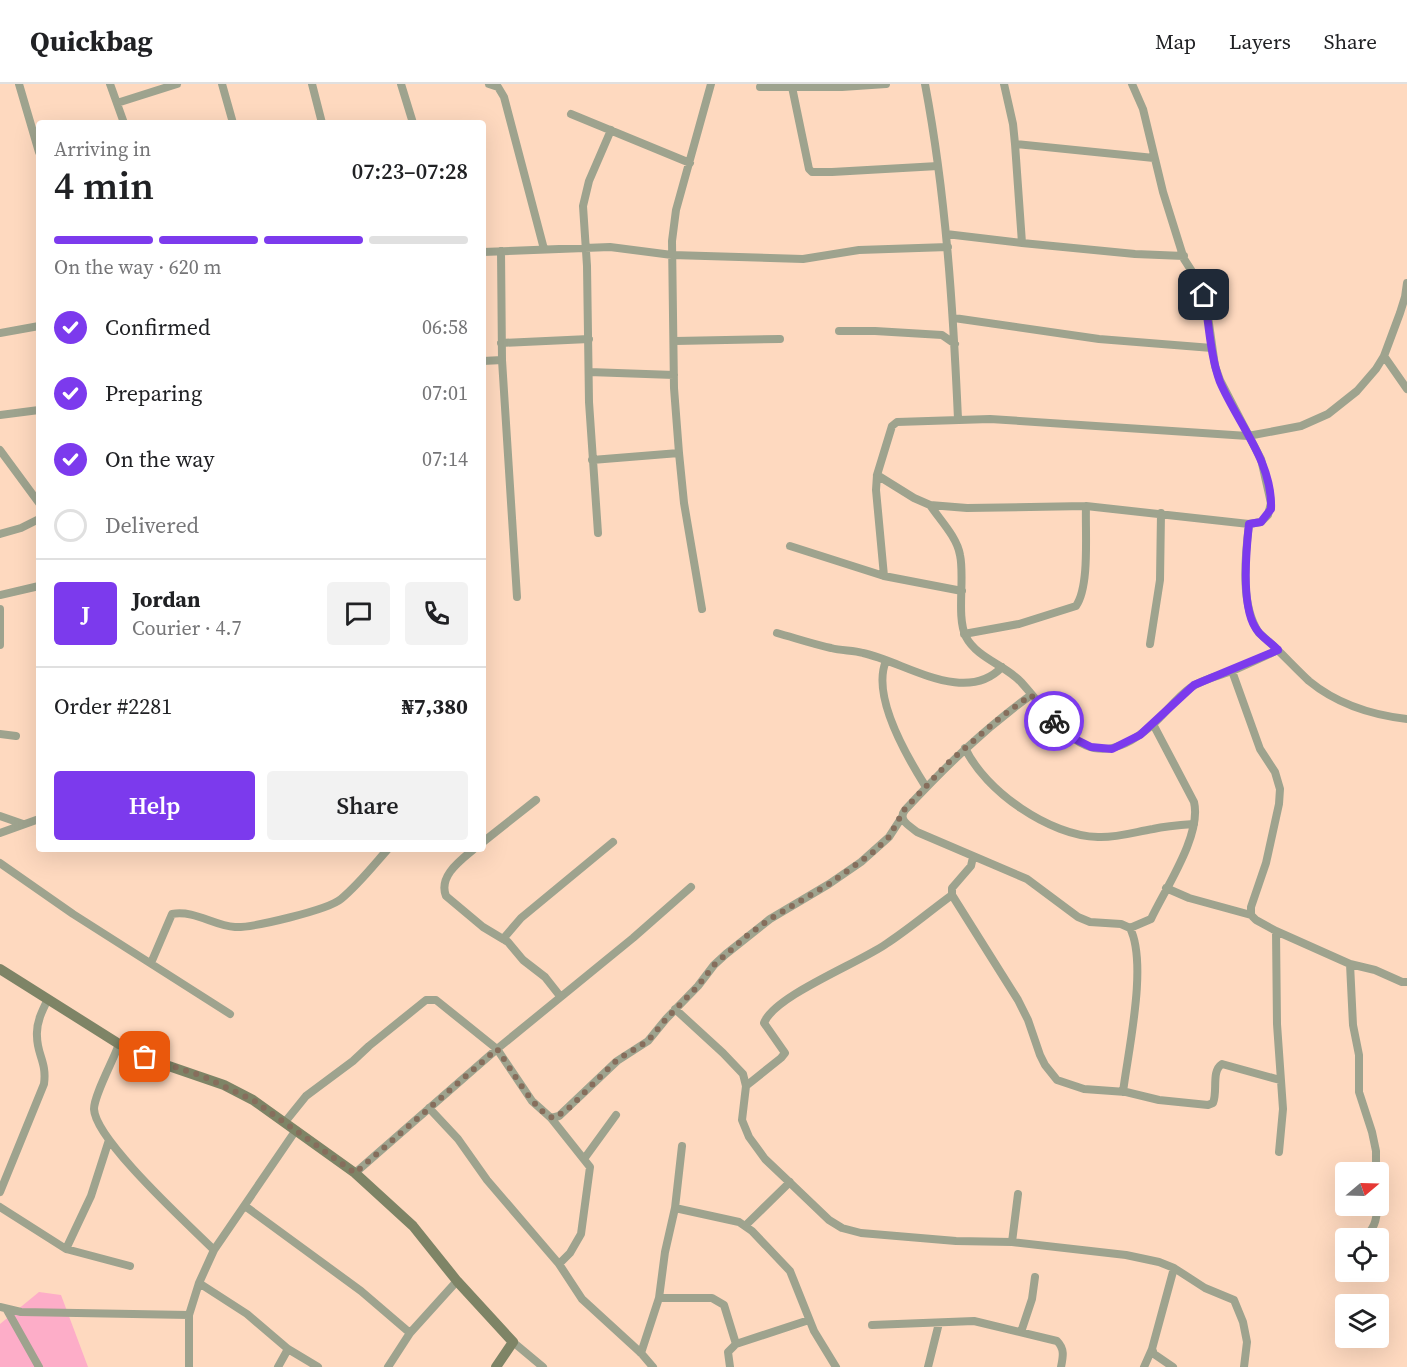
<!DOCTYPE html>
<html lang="en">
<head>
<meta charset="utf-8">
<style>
  :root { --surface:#fff; --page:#f2f2f2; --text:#202124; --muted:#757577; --line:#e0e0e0; --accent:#7c3aed }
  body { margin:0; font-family:"Source Serif 4",serif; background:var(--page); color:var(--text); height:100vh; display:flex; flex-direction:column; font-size:22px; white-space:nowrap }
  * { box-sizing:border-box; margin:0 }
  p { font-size:20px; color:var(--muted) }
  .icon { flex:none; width:33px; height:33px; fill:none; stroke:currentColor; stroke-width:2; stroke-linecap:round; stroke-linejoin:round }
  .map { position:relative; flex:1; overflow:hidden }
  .panel { position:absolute; left:36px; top:36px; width:450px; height:732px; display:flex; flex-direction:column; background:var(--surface); border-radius:6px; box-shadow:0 6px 24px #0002 }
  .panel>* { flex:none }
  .needle { width:39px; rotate:71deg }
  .tools { position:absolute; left:1335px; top:1078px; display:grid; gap:12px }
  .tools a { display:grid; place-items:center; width:54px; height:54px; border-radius:6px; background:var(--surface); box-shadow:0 6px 24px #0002; font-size:30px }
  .pin { position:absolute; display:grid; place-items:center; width:51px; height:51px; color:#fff; margin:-26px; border-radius:12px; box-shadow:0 3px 9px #0006 }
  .courier { position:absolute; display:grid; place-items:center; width:60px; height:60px; margin:-30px; border:4px solid #7c3aed; border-radius:50%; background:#fff; color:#222; box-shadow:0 2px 8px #0007 }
  .overview em { font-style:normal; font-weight:600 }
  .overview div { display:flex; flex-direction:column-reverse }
  .overview { display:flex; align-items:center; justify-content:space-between; height:102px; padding:0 18px }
  h1 { font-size:39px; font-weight:600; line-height:45px }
  .bar { display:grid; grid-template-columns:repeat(4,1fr); gap:9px 6px; align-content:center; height:72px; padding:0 18px }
  .bar i { height:8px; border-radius:4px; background:var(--line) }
  .bar .on { background:var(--accent) }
  .bar p { grid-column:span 4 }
  .line { display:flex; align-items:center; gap:15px; padding:0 18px; border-top:2px solid var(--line) }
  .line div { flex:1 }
  .round { display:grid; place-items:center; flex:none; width:63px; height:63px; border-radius:6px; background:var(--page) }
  ol { padding:0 18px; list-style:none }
  li { display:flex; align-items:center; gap:18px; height:66px }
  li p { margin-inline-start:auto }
  li .icon { padding:6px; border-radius:50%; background:var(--accent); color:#fff; stroke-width:4 }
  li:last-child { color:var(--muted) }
  li i { width:33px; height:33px; border:3px solid var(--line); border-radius:50% }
  .button { display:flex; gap:12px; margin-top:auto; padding:12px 18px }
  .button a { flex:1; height:69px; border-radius:6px; background:var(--accent); color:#fff; font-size:24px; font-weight:600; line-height:69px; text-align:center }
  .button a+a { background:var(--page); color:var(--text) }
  header { display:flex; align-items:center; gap:36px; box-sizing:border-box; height:84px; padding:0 30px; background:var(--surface); border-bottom:2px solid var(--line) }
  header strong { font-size:28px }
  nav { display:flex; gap:33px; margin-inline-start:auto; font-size:21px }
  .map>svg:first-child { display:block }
  .green { fill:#fdadc8 }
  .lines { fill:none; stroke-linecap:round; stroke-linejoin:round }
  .street { stroke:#9ea38e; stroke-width:8 }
  .secondary { stroke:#7e8466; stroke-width:10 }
  .done { stroke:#866e5c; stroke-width:6; stroke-dasharray:0 10.8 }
  .route { stroke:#7c3aed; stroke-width:8 }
</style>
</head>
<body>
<header>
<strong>Quickbag</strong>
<nav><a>Map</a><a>Layers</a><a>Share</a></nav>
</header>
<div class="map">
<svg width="1407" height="1283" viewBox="0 0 1407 1283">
  <rect width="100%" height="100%" fill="#fed9bf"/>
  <path class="green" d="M 39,1208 L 61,1211 L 88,1283 L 0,1283 L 0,1240 Z"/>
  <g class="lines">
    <path class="street" d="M 19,0 L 39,68
      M 110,0 L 124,39
      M 222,0 L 233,39
      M 312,0 L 322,39
      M 401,0 L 413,39
      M 489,0 L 498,3 L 504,13 L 544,165
      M 925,0 C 946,111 953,223 958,335
      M 1004,0 L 1013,40 L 1015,60 L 1154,74
      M 760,3 L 842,3 L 886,0
      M 792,3 L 809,85 L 812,88 L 832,88 L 938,82
      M 117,19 L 177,0
      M 571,30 L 690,79
      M 1015,60 L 1022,159 L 1135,170 L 1184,172
      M 946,150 L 1022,159
      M 501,167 L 502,276 L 517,513
      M 483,168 L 610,163 L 672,171 L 803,175 L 859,166 L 948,163
      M 954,234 L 1099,255 L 1212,264
      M 839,247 L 875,247 L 942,251 L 955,260
      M 0,249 L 39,242
      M 675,257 L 780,255
      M 501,259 L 589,255
      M 1384,272 L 1407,305
      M 483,277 L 502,276
      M 589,288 L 674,291
      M 0,331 L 39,326
      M 0,366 L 39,419
      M 592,376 L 679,369
      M 877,391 L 914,414 L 930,421 L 967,424 L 1086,422 L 1249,440 L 1261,438 L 1268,431 L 1271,419 L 1261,375 L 1220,296 L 1215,282 L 1205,211 L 1202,203 L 1184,175 L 1163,108 L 1143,25 L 1132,0
      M 930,421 C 940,436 957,453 960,471 C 965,494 956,533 966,553 C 977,574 1005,581 1021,598 C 1062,644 1089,696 1151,642 C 1165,630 1176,614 1190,604 C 1203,595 1218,592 1232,587 C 1248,580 1263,573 1278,566
      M 1249,440 C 1245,473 1240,521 1259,549 C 1277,564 1292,581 1309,597 C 1337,620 1372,631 1407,635
      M 598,449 L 589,318 L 587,182 L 583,122 L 589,97 L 611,46
      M 0,450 L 21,444 L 39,435
      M 790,462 L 884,492 L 962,507
      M 884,492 L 876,406 L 877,391 L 892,342 L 897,338 L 990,335 L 1248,352 L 1301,342 L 1328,330 L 1357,307 L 1376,285 L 1384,272 L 1400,229 L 1405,213 L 1407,199
      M 0,511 L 39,502
      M 0,525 L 0,561
      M 702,525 L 684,419 L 679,369 L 674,304 L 672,157 L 676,126 L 711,0
      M 777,549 C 795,554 813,560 831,564 C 842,567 853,566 863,569 C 905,578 965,622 1002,583
      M 964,550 L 1019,540 L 1076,522 C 1090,502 1085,447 1086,422
      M 1150,560 L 1160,496 L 1161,429
      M 886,577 C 871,612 907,673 926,703
      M 1232,587 L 1260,665 L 1275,688 L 1280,705 L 1279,720 L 1266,779 L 1251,823 L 1251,831
      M 1031,611 C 982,647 946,682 905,726 C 897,736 910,742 917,748 L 1027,795 L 1078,833 L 1090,838 L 1121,840 L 1130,844 C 1148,880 1128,967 1123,1008
      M 0,650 L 16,652
      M 965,664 C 985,707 1050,752 1098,753 C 1116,754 1135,748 1153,745 C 1166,742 1180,741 1194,740
      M 0,732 L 23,740
      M 0,749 L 39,735
      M 483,758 L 536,716
      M 474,765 C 461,776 438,792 446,812 L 483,843 L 508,858 L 523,876 L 545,893 L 560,912
      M 973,773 L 971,782 L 952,804 L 952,811 L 1018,916 L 1028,936 L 1040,971 L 1045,981 L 1057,996 L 1084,1005 L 1126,1008 L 1159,1016 L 1208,1021 L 1213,1019 C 1218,1007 1211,987 1222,980 L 1280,996
      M 0,779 L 73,830 L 230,930
      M 1166,804 L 1189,814 L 1251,831 L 1256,836 L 1276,847 L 1350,880 L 1375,886 L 1402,898 L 1407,898
      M 1130,844 L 1151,835 C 1165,805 1202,751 1194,718 L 1153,640
      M 1276,847 L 1277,940 L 1283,1025 L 1279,1068
      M 503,855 L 521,834 L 613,758
      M 151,879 L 172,830 C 195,826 214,842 235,843 C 252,844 328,826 341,815 C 358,801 373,782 388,765
      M 1350,880 L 1353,941 L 1359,971 L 1359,1008 L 1372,1048 L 1376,1067 L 1376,1089
      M 675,925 L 723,969 L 743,990 L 746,1002 L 742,1036 L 749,1053 L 765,1075 L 784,1093 L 829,1136 L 842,1144 L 861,1149 L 956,1157 L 1012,1158 L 1126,1171 L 1159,1178 L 1174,1184 L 1205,1204 L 1234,1216 L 1243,1238 L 1247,1258 L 1244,1283
      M 119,960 C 114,975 94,1011 94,1025 C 95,1056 189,1141 214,1166
      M 746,1002 L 781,974 L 785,969 L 764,939 C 774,912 859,879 886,860 C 909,845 930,827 952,811
      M 429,1024 L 458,1055 L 487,1096 L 559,1180 L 582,1215 L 641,1269 L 653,1283
      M 551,1034 L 559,1032 L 617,977 L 648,957 L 666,935 L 698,902 L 714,881 L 726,870 L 770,835 L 829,800 L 861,778 L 889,753 L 902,733
      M 285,1038 L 306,1012 L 353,977 L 369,962 L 426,916 L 436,916 L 497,965 L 532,1017 L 551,1034 L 590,1083 L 581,1150 L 570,1169 L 559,1180
      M 584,1075 L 616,1031
      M 355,1089 L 497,965 L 633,854 L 691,803
      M 0,1108 L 44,1000 C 47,978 37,971 37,952 C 36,939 42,927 48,915
      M 245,1122 L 361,1207 L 410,1249
      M 0,1123 L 66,1165 L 130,1182
      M 675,1124 L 682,1062
      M 746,1141 L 790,1098
      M 1362,1155 C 1374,1146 1377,1137 1377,1122
      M 1012,1158 L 1018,1110
      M 66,1165 L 91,1112 L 109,1056
      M 199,1199 L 247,1230 L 288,1265 L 318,1283
      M 659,1214 L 712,1214 L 724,1221 L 736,1260
      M 0,1223 L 21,1228 L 189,1231
      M 7,1226 L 39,1283
      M 872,1241 L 974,1237 L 1057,1257 C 1065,1265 1063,1273 1061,1283
      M 1021,1248 L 1032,1215 L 1035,1193
      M 513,1258 L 543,1283
      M 641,1269 L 659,1214 L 665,1168 L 675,1124 L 739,1138 L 752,1147 L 790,1187 L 814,1247 L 836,1283
      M 189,1283 L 189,1231 L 199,1199 L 214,1166 L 296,1046
      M 278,1283 L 288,1265
      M 388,1283 L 410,1249 L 457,1197
      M 730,1283 L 728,1268 L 736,1260 L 809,1236
      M 928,1283 L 939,1239
      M 1144,1283 L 1152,1265
      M 1173,1283 L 1154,1270 L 1152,1265 L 1174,1184"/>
    <path class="secondary" d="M 0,885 L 119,960 L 160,979 L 224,1001 L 253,1016 L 355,1089 L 413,1142 L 457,1197 L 513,1258 L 496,1283"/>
  </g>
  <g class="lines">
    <path class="done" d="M 145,973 L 202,992 L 253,1016 L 355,1089 L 497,965 C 509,981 537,1033 555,1034 L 570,1023 L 617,976 L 648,957 L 666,935 L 698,902 L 714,881 L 748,851 L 770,835 L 829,800 L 871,770 L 889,753 L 904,726 L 948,679 L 1001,633 L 1031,611 L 1054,637"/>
    <path class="route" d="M 1054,637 L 1064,647 L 1077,656 L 1091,663 L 1112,665 L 1140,651 L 1194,601 L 1278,566 C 1271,558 1260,553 1255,543 C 1241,520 1246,467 1249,440 L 1261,438 L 1271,425 C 1273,378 1238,340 1220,298 C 1210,271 1209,239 1204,211"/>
  </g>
</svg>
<div class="tools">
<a><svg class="needle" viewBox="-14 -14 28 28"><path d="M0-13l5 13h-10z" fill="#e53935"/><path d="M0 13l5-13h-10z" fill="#757577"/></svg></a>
<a><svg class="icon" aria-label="locate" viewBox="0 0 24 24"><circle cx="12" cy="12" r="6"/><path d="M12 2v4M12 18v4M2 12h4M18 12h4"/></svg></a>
<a><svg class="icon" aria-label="layers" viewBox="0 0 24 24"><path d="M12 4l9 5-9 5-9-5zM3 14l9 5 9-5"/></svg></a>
</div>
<div class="pin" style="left:145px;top:973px;background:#ea580c"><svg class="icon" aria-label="bag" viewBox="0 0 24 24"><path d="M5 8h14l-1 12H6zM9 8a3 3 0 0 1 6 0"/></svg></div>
<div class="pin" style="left:1204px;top:211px;background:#1f2937"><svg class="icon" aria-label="home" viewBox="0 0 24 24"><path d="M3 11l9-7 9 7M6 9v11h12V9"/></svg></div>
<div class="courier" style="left:1054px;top:637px"><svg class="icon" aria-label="bike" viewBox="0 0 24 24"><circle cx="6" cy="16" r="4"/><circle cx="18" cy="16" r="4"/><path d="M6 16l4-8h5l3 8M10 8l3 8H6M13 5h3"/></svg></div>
<section class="panel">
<div class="overview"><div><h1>4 min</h1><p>Arriving in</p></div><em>07:23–07:28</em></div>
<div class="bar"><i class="on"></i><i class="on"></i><i class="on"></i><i></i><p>On the way · 620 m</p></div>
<ol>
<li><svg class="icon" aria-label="check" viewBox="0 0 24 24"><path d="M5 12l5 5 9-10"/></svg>Confirmed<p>06:58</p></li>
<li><svg class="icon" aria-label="check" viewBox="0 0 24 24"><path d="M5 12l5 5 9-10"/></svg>Preparing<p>07:01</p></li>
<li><svg class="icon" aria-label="check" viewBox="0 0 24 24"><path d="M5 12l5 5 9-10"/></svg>On the way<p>07:14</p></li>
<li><i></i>Delivered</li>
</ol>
<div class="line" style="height:108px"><b class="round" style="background:var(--accent);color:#fff">J</b><div><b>Jordan</b><p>Courier · 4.7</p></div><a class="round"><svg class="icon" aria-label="chat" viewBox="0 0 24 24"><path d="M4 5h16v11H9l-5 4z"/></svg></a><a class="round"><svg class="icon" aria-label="phone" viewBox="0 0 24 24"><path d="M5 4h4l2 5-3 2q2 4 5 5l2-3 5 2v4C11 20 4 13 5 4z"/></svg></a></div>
<div class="line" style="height:78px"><div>Order #2281</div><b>₦7,380</b></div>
<div class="button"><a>Help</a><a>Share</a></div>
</section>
</div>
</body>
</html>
